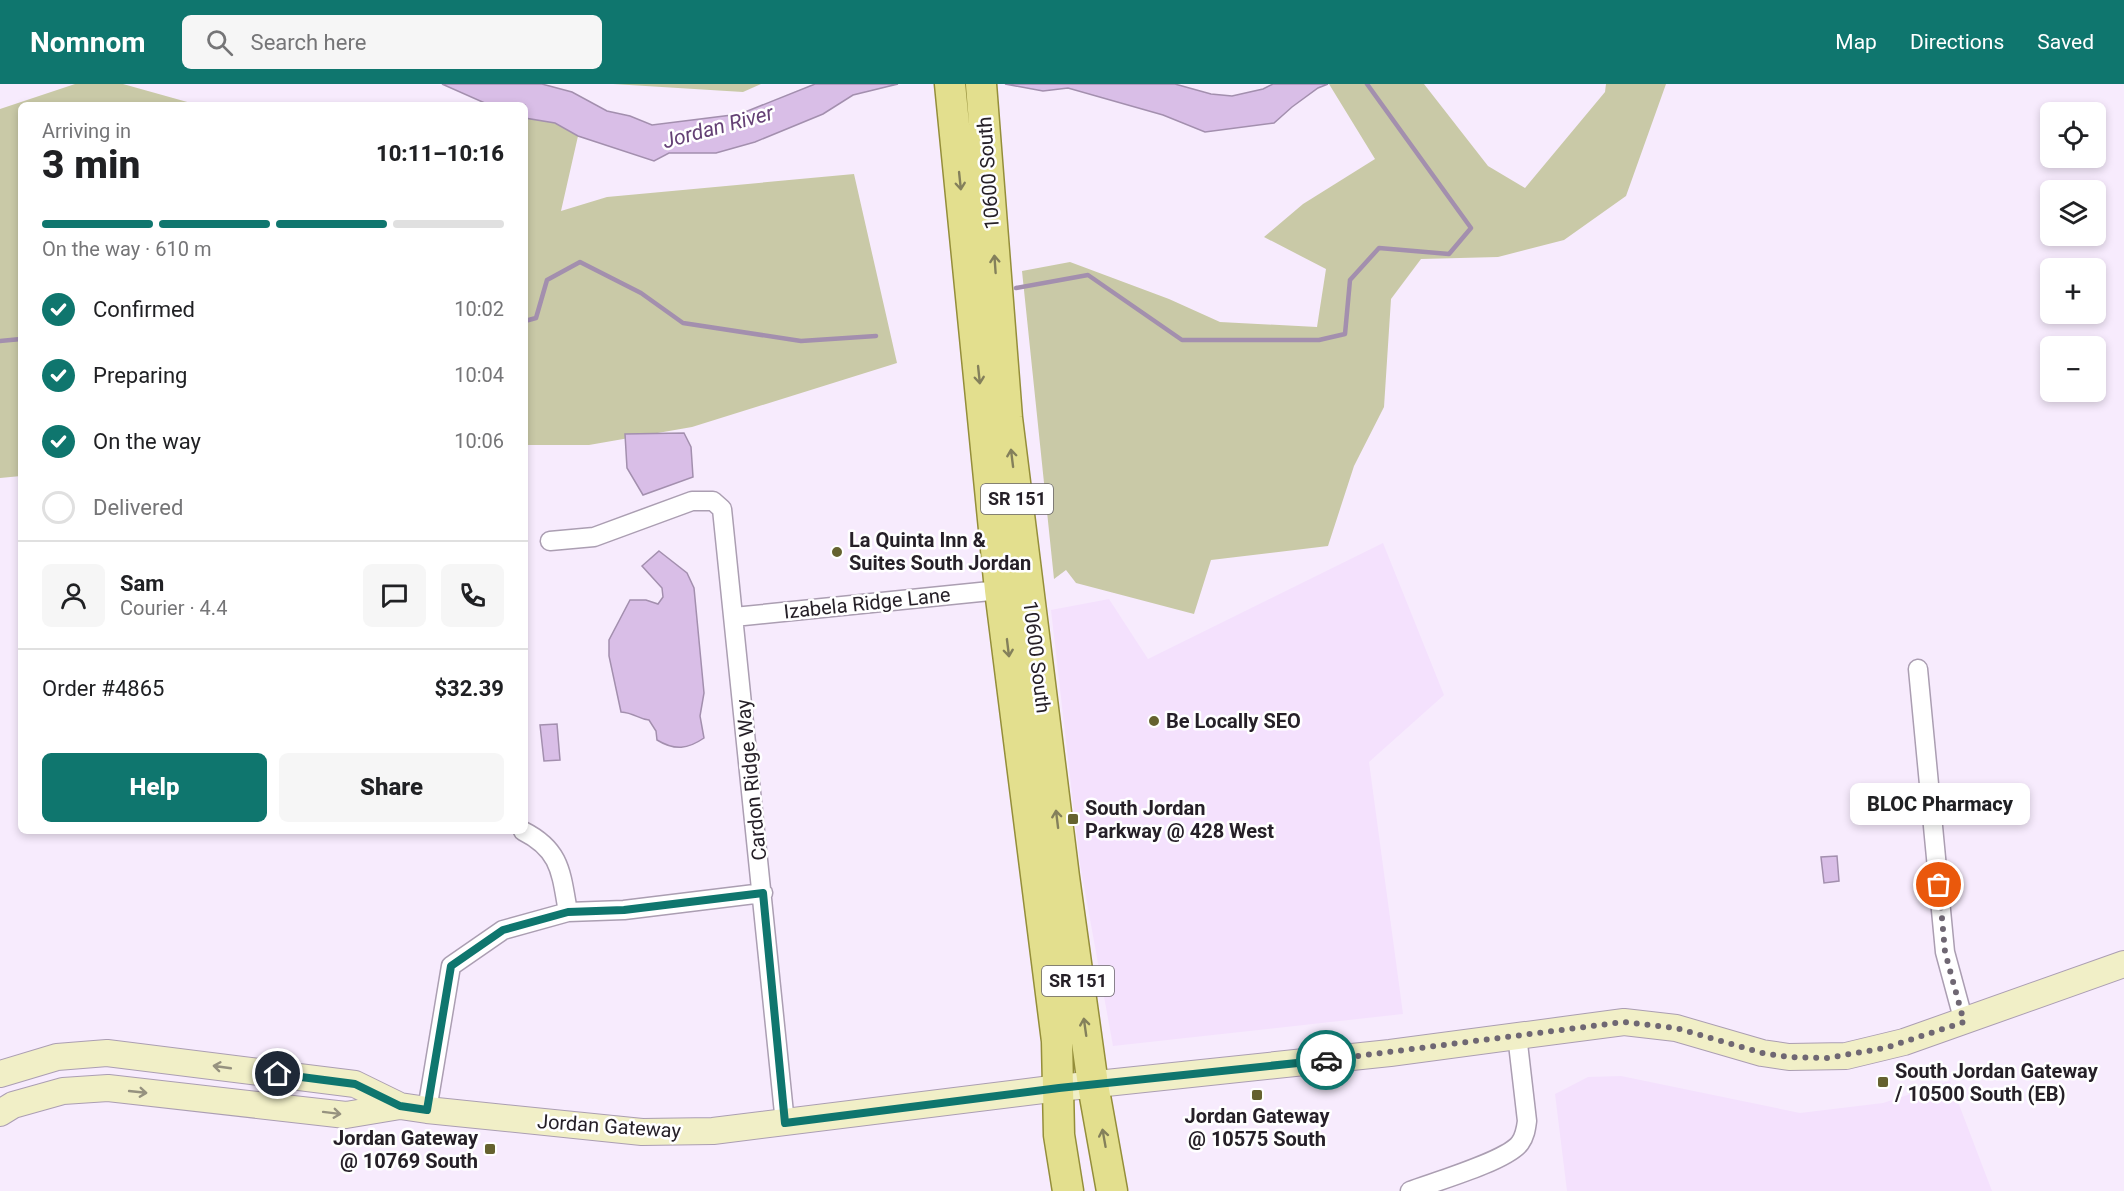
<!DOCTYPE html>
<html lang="en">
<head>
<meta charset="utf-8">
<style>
  :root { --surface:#fff; --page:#f6f6f6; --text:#202124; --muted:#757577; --line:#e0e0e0; --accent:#0f766e }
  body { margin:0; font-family:Roboto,sans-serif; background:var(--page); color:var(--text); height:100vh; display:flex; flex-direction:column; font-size:22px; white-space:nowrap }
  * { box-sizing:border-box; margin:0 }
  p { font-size:20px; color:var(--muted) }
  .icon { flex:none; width:33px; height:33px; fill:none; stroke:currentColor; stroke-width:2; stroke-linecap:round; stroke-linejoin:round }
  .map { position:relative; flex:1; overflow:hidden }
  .details { position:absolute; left:18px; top:18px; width:510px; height:732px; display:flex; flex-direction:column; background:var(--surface); border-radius:9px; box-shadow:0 3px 9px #0003 }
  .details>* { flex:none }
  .tools { position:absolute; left:2040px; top:18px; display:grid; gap:12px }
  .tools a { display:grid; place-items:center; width:66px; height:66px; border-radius:9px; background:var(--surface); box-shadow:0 3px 9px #0003; font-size:30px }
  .pin { position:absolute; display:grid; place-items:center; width:51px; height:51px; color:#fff; margin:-26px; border:3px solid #fff; border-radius:50%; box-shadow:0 2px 6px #0007 }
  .courier { position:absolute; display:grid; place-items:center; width:60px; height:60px; margin:-30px; border:4px solid #0f766e; border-radius:50%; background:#fff; color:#222; box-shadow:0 2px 8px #0007 }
  .bubble { position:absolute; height:42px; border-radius:9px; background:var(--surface); box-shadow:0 3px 9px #0003; font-size:20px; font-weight:800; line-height:42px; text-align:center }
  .summary em { font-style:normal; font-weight:800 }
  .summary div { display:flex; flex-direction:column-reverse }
  .summary { display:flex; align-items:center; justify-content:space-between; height:102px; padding:0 24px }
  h1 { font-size:39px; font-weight:800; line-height:45px }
  .bar { display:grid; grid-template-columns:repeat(4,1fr); gap:9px 6px; align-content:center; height:72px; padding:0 24px }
  .bar i { height:8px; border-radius:4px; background:var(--line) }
  .bar .active { background:var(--accent) }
  .bar p { grid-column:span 4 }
  .line { display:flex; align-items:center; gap:15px; padding:0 24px; border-top:2px solid var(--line) }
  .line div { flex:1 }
  .round { display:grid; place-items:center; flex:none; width:63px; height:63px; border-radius:9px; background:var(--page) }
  ol { padding:0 24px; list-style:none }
  li { display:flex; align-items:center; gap:18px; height:66px }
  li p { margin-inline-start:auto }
  li .icon { padding:6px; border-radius:50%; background:var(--accent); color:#fff; stroke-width:4 }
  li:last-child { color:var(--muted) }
  li i { width:33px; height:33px; border:3px solid var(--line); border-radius:50% }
  .cta { display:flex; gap:12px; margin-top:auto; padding:12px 24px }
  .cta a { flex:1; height:69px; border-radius:9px; background:var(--accent); color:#fff; font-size:24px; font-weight:800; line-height:69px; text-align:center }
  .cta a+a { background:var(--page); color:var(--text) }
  header { display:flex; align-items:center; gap:36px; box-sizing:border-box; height:84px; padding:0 30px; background:var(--accent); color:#fff }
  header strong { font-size:28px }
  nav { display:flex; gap:33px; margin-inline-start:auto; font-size:21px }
  .search { width:420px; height:54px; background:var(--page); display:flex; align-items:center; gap:15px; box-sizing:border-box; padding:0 21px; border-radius:9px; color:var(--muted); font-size:22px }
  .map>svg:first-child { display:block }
  .built { fill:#f4e1fd }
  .green { fill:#c9c9a7 }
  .water { fill:#d9bee7; stroke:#a38fae; stroke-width:1.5 }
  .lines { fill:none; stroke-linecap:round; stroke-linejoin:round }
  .stream { stroke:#a38fae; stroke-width:4.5 }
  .minor-casing { stroke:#ab9eb2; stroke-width:21 }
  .secondary-casing { stroke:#ab9eb2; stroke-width:28 }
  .primary-casing { stroke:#948e3a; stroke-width:33 }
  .minor { stroke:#fff; stroke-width:18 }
  .secondary { stroke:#f1efc7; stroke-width:26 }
  .primary { stroke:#e3df8e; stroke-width:30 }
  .oneway { stroke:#84805b }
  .oneway2 { stroke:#96927f }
  .done { stroke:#6f6773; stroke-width:6; stroke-dasharray:0 10.8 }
  .route { stroke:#0f766e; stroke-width:8 }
  .poi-dot { fill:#65622f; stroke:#fff; stroke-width:2 }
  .labels { text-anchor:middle; stroke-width:5; stroke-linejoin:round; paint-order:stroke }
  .shield { fill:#fff; stroke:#676368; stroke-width:1.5 }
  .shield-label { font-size:18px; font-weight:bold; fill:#262028 }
  .street-label { font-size:20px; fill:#262028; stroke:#fff }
  .poi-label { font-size:20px; font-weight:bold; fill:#262028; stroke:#fff; text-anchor:start }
  .water-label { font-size:21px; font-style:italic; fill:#644075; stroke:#fff }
</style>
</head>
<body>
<header>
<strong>Nomnom</strong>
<div class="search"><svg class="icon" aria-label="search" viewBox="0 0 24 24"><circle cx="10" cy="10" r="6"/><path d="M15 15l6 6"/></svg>Search here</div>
<nav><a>Map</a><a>Directions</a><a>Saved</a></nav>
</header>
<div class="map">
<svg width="2124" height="1107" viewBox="0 0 2124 1107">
  <rect width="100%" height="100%" fill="#f7ebfd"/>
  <path class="built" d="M 1383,459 L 1444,611 L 1369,678 L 1403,930 L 1113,962 L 1080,780 L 1051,526 L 1109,515 L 1148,575 Z
    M 1621,992 L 1800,1029 L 1883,1019 L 1950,997 L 1992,1107 L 1567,1107 L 1555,1010 L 1588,993 Z"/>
  <path class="green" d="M 75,0 L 123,0 L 198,21 L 21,21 L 21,392 L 0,394 L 0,25 Z
    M 613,0 L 761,0 L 743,8 Z
    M 1329,0 L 1424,0 L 1488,82 L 1525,104 L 1605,8 L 1606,0 L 1666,0 L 1626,112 L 1564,156 L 1498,173 L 1421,175 L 1391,215 L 1384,323 L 1354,382 L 1328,462 L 1211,476 L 1194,530 L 1076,499 L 1066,486 L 1054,495 L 1022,187 L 1070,178 L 1169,215 L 1220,238 L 1317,243 L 1326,185 L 1264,153 L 1303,120 L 1375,75 Z
    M 525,33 L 555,39 L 578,52 L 561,127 L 607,113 L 854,90 L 897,279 L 692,343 L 589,361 L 525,361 Z"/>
  <path class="water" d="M 442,0 L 542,0 L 572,8 L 607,27 L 630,32 L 652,41 L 740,30 L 815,0 L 898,0 L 853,11 L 823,30 L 755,58 L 716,69 L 669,69 L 654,77 L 578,52 L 555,39 L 525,34 L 525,21 L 487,20 Z
    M 1005,0 L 1175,0 L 1211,10 L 1232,12 L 1263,5 L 1273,0 L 1328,0 L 1318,4 L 1292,23 L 1274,39 L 1205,48 L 1163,31 L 1068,4 L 1043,7 Z
    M 684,349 L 691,363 L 693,393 L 643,411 L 627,384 L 625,350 Z
    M 659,467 L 687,489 L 694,504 L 704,609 L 700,632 L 704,654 C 688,665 675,667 657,656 L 656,647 L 649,636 C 638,635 635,629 621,628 L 609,572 L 609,556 L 630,516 L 646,516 L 658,520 L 663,513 L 662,504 L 642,482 Z
    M 557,640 L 560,676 L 544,677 L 540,641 Z
    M 1837,772 L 1839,797 L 1824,799 L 1821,773 Z"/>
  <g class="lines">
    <path class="stream" d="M 1016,204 L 1088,191 L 1182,256 L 1319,256 L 1345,250 L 1350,196 L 1379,164 L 1449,170 L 1471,144 L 1367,0
      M 525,237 L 536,234 L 547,196 L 580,178 L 641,209 L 683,239 L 801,257 L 876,252
      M 0,257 L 21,255"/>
    <g class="minor-casing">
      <path id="minor" d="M 550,457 L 594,453 L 692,417 L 713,417 L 722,425 L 785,1039
        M 734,533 L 1000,506
        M 1918,585 L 1945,868 L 1964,938
        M 523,747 C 561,766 561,789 568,828
        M 427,1026 L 451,882 L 503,846 L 568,828 L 624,826 L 763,809
        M 1410,1107 C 1434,1098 1507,1077 1520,1059 C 1525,1052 1526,1045 1527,1037 L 1517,951"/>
    </g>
    <g class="secondary-casing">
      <path id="secondary" d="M 0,990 L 57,973 L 107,969 L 355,1000 L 400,1022 L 427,1026 L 642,1048 L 713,1047 L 1059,1004 L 1390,969 L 1624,938 L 1676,944 L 1762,969 L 1789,973 L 1846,972 L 1904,958 L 2124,880
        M 0,1029 L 13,1021 L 63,1007 L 108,1004 L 346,1031 L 400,1022"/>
    </g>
    <g class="primary-casing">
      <path id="primary" d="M 950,0 L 1000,506 L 1057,957 L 1059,1051 L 1068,1107
        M 981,0 L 1007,334 L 1064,793 L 1093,1001 L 1112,1107"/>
    </g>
    <use href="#minor" class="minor"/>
    <use href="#secondary" class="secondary"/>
    <use href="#primary" class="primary"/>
  </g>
  <defs><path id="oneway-shaft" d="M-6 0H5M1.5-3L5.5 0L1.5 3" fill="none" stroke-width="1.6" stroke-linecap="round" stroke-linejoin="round" transform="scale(1.5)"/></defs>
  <g class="oneway">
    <use href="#oneway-shaft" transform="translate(960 97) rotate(84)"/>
    <use href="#oneway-shaft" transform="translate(995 180) rotate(-94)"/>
    <use href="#oneway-shaft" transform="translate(979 291) rotate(84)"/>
    <use href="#oneway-shaft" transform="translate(1012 374) rotate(-97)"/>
    <use href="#oneway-shaft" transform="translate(1008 564) rotate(83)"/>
    <use href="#oneway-shaft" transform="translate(1057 735) rotate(-97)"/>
    <use href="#oneway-shaft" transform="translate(1085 943) rotate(-98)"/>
    <use href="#oneway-shaft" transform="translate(1104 1054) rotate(-100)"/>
  </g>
  <g class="oneway2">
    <use href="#oneway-shaft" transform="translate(222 983) rotate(-172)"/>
    <use href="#oneway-shaft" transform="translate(138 1008) rotate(6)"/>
    <use href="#oneway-shaft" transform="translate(332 1029) rotate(7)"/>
  </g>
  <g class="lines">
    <path class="done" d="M 1326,976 L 1624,938 L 1676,944 L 1762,969 L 1789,973 L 1827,974 L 1885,964 L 1964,938 L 1945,868 L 1939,801"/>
    <path class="route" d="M 278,990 L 355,1000 L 400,1022 L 427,1026 L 451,882 L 503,846 L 568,828 L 624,826 L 763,809 L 785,1039 L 1059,1004 L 1326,976"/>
  </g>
  <g class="poi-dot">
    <circle cx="837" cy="468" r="6"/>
    <circle cx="1154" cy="637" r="6"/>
    <rect x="1067" y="729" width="12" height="12" rx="3"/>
    <rect x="1877" y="992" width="12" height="12" rx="3"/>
    <rect x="1251" y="1005" width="12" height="12" rx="3"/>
    <rect x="484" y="1059" width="12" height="12" rx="3"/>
  </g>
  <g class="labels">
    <g class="shield">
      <rect x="981" y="400" width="72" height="30" rx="4.5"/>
      <rect x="1042" y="882" width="72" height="30" rx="4.5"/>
    </g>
    <g class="shield-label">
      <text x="1017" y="421">SR 151</text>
      <text x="1078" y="903">SR 151</text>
    </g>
    <g class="street-label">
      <text transform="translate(988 89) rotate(-94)" y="7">10600 South</text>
      <text transform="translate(867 519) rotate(-6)" y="7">Izabela Ridge Lane</text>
      <text transform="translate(1037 573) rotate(83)" y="7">10600 South</text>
      <text transform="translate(751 696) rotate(-96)" y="7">Cardon Ridge Way</text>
      <text transform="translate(609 1042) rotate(4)" y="7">Jordan Gateway</text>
    </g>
    <g class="poi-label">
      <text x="849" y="463">La Quinta Inn &amp;<tspan x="849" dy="23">Suites South Jordan</tspan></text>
      <text x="1166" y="644">Be Locally SEO</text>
      <text x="1085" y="731">South Jordan<tspan x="1085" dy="23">Parkway @ 428 West</tspan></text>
      <text x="1895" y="994">South Jordan Gateway<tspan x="1895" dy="23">/ 10500 South (EB)</tspan></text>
      <text x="1257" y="1039" text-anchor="middle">Jordan Gateway<tspan x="1257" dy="23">@ 10575 South</tspan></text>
      <text x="478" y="1061" text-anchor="end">Jordan Gateway<tspan x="478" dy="23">@ 10769 South</tspan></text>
    </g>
    <g class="water-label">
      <text transform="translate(718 43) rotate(-15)" y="7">Jordan River</text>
    </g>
  </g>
</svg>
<div class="tools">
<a><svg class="icon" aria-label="locate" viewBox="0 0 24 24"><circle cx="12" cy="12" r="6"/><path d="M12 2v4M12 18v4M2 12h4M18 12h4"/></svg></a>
<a><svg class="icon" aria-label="layers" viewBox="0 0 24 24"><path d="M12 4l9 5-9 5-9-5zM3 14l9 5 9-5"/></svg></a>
<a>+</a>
<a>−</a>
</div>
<div class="pin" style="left:1939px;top:801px;background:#ea580c"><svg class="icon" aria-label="bag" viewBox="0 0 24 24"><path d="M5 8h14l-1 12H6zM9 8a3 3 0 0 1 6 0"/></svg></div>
<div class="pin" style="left:278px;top:990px;background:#1f2937"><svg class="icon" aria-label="home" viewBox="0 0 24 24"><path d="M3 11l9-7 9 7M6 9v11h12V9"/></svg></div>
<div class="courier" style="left:1326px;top:976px"><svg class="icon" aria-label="car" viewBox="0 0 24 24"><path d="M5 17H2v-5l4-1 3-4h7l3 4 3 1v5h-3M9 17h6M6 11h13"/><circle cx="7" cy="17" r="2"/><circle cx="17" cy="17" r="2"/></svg></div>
<div class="bubble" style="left:1850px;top:699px;width:180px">BLOC Pharmacy</div>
<section class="details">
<div class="summary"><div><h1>3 min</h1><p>Arriving in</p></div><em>10:11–10:16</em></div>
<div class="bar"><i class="active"></i><i class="active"></i><i class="active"></i><i></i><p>On the way · 610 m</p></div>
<ol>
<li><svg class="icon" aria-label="check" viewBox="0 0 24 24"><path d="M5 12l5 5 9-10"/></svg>Confirmed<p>10:02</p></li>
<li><svg class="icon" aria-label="check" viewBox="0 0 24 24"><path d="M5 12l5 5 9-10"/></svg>Preparing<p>10:04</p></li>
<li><svg class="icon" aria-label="check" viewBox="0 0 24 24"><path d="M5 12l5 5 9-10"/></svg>On the way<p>10:06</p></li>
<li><i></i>Delivered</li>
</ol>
<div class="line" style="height:108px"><a class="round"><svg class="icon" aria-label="person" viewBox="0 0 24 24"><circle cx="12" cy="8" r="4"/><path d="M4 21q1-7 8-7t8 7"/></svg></a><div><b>Sam</b><p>Courier · 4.4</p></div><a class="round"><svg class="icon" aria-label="chat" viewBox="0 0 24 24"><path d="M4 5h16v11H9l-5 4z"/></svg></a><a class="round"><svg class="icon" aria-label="phone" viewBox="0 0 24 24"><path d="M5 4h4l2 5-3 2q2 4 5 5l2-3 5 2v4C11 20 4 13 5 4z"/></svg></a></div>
<div class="line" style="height:78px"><div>Order #4865</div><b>$32.39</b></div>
<div class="cta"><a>Help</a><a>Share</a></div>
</section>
</div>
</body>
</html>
